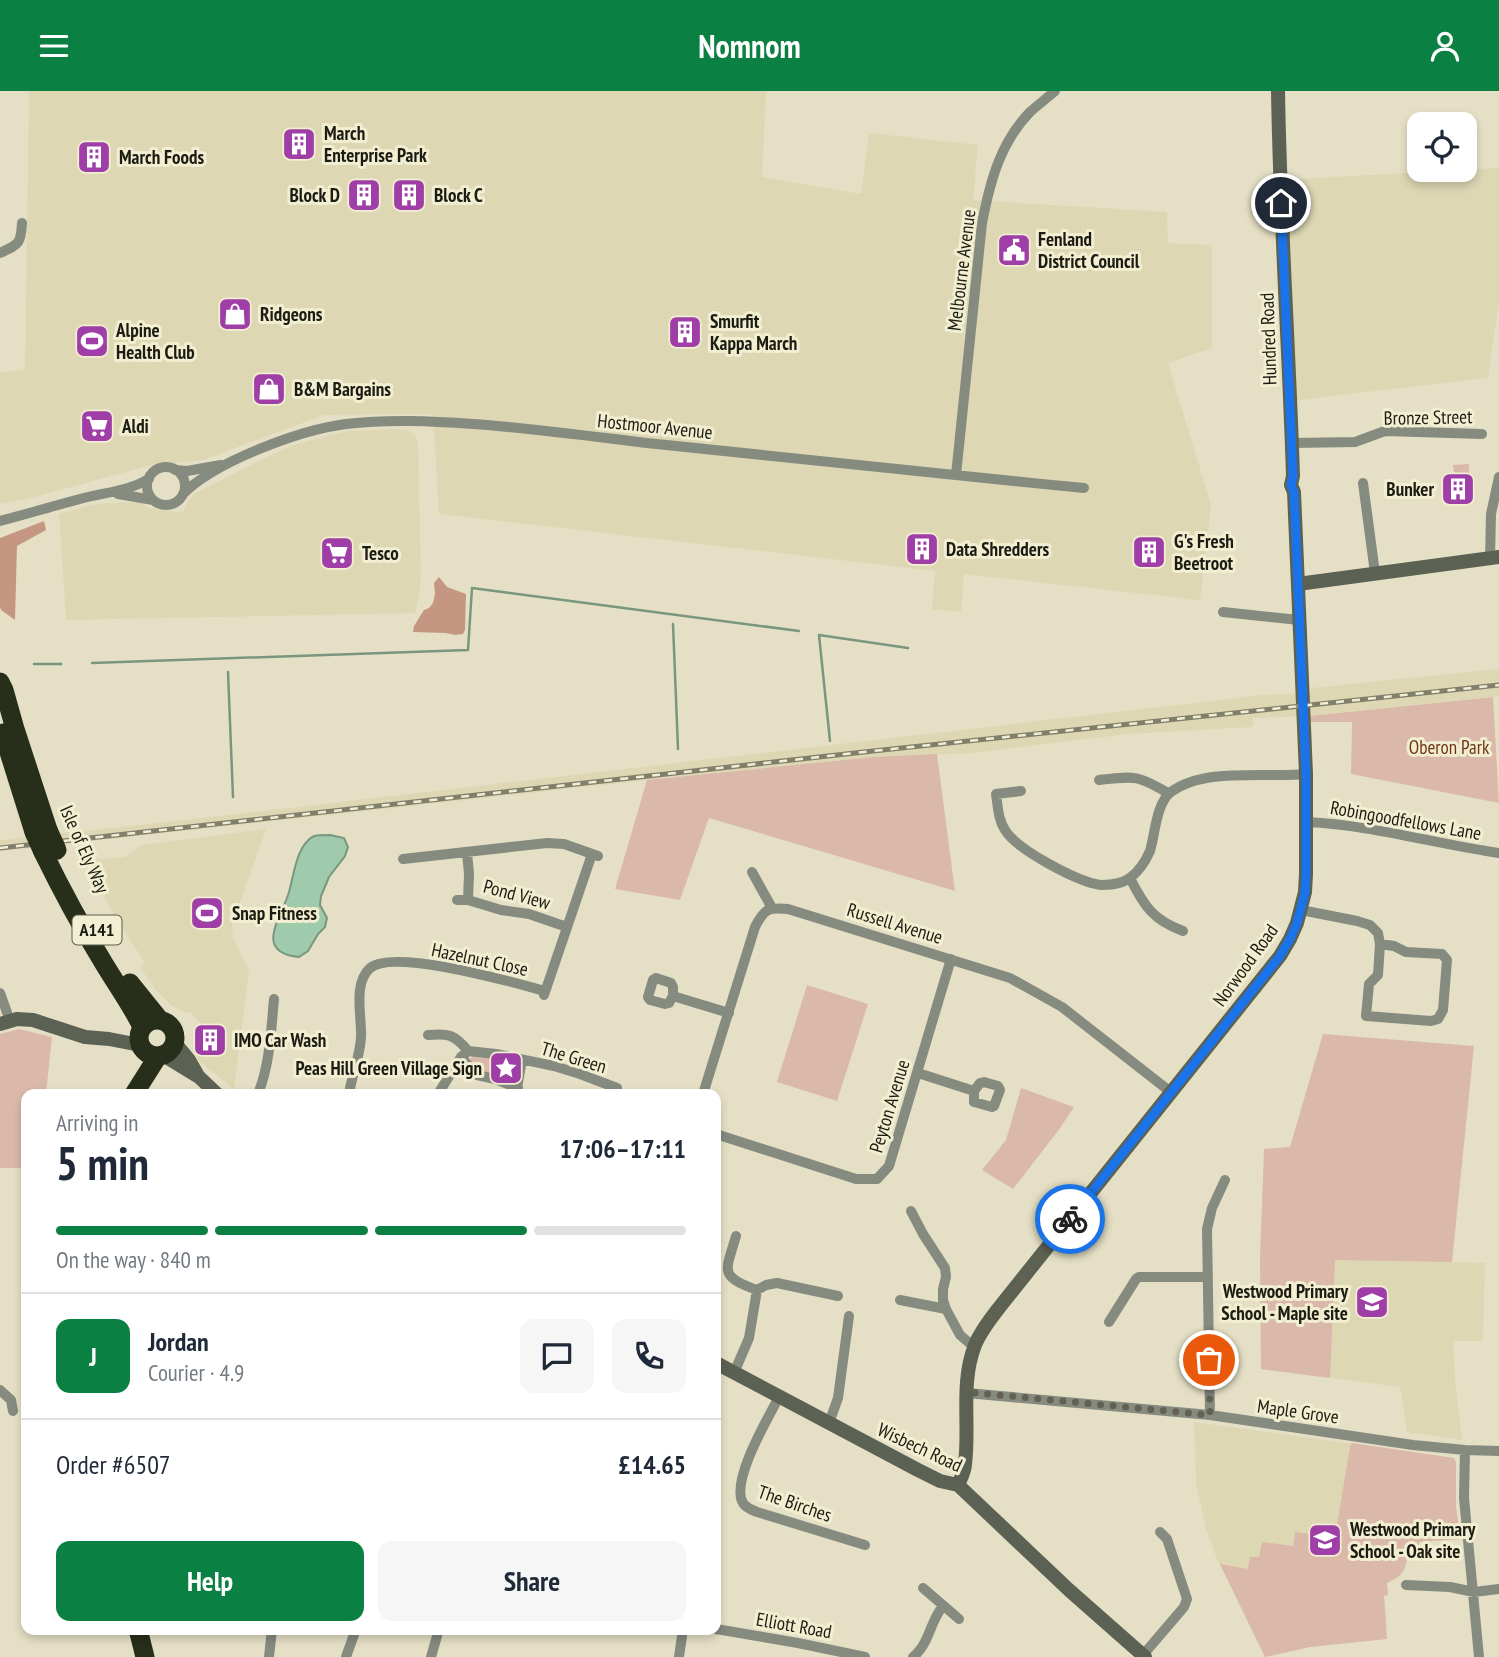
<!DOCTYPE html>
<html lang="en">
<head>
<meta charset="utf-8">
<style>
  :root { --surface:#fff; --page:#f6f6f7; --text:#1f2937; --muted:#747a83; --line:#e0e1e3; --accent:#0b8043 }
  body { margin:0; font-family:"PT Sans Narrow",sans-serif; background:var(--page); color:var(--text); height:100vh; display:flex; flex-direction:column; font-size:26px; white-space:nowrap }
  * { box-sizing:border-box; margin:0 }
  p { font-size:23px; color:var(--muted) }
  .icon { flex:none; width:38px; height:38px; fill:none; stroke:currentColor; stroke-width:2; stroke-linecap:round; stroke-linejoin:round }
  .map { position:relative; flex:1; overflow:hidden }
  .panel { position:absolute; left:21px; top:998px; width:700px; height:546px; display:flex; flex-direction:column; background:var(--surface); border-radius:14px; box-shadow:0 4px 10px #0003 }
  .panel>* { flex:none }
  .tools { position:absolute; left:1407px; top:21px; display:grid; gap:14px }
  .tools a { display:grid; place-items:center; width:70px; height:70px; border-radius:14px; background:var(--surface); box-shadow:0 4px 10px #0003; font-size:35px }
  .pin { position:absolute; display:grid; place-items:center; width:60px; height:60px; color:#fff; margin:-30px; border:4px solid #fff; border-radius:50%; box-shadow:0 2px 7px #0007 }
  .courier { position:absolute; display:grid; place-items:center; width:70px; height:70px; margin:-35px; border:5px solid #1a73e8; border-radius:50%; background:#fff; color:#222; box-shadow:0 2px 9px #0007 }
  .headline em { font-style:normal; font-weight:700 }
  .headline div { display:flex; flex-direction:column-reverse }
  .headline { display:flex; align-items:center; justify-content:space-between; height:119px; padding:0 35px }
  h1 { font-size:46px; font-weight:700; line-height:52px }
  .bar { display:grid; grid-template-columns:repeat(4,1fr); gap:10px 7px; align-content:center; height:84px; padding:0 35px }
  .bar i { height:9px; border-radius:5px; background:var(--line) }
  .bar .active { background:var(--accent) }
  .bar p { grid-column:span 4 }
  .line { display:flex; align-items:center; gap:18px; padding:0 35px; border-top:2px solid var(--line) }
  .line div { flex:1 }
  .round { display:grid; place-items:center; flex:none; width:74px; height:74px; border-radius:14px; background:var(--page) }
  .action { display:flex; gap:14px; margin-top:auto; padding:14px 35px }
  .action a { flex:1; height:80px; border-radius:14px; background:var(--accent); color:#fff; font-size:28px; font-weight:700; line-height:80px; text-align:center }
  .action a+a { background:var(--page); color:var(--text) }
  header { display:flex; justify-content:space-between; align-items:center; height:91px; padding:0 35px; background:var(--accent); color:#fff; font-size:32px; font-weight:700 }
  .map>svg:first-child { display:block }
  .built { fill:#ddd7b4 }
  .green { fill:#dbb9aa }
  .forest { fill:#c59782 }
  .water { fill:#a0caac; stroke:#79967e; stroke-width:2 }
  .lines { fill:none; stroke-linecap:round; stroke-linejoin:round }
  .stream { stroke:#79967e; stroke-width:2.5 }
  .street { stroke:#868b80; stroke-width:10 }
  .secondary { stroke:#5c6253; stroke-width:14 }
  .highway { stroke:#272f1b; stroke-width:19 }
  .rail-casing { stroke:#817e6b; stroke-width:5 }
  .rail { stroke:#f2eed2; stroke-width:2.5; stroke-dasharray:8; stroke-linecap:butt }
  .highway-bridge { stroke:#272f1b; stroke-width:19 }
  .done { stroke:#636151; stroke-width:7; stroke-dasharray:0 12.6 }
  .route { stroke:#1a73e8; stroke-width:9 }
  .labels { text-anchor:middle; stroke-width:6; stroke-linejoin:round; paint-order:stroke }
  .shield { fill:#f2eed2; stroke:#5d5b4c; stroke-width:2 }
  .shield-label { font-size:18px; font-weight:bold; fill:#1d1c12 }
  .poi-label { font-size:19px; font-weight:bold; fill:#1d1c12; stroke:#f2eed2; text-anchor:start }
  .street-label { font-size:19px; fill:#1d1c12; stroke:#f2eed2 }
  .park-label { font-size:19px; fill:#6f3516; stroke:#f2eed2 }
</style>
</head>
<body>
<header><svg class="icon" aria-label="menu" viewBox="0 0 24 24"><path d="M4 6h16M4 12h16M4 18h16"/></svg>Nomnom<svg class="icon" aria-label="person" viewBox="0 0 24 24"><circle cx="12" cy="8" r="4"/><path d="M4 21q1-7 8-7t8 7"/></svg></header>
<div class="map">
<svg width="1499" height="1566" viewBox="0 0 1499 1566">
  <rect width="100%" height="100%" fill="#e5e0c5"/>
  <path class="built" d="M 29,0 L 766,0 L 762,86 L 861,103 L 869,42 L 978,54 L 973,109 L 1167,121 L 1168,152 L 1212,154 L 1212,257 L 1168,272 L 1211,414 L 1200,509 L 964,483 L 961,521 L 932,518 L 935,480 L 439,423 L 433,323 L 324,324 L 203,369 L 148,375 L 27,408 L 0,413 L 0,281 L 25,279 Z
    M 1499,77 L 1499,211 L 1488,287 L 1290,310 L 1280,89 Z
    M 399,338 L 407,339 L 412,342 L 417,347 L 418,355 L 421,483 L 419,504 L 415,522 L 66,529 L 59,423 L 87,415 L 108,412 L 140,411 L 148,417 L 183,422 L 187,411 L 195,402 L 275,362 L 294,354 L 331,344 L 349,340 Z
    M 1499,578 L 1499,605 L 1310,625 L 1253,627 L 1253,636 L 1128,643 L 974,662 L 874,666 L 647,689 L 0,760 L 0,749 L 158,732 L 1263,604 L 1311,602 L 1311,597 Z
    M 266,738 L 232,834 L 233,847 L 249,879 L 234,998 L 198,969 L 195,960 L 202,934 L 191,922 L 184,921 L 171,914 L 156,899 L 140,876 L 145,872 L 110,817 L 88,769 L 124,766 L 142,754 Z
    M 1263,1094 L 1455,1144 L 1452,1171 L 1485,1172 L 1483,1250 L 1453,1250 L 1455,1287 L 1462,1349 L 1407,1341 L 1400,1296 L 1261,1278 L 1260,1167 Z
    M 1194,1331 L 1454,1367 L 1456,1371 L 1456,1417 L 1461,1448 L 1419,1451 L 1420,1468 L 1407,1468 L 1405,1478 L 1402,1482 L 1398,1487 L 1387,1492 L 1388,1504 L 1384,1505 L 1387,1548 L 1310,1556 L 1265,1566 L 1217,1468 L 1205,1434 L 1196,1392 Z"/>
  <path class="green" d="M 1469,373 L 1469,392 L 1475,393 L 1475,399 L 1471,400 L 1471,408 L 1458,407 L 1457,402 L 1460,401 L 1458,394 L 1456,394 L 1453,374 Z
    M 1493,606 L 1499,712 L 1351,683 L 1352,631 L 1311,631 L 1310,625 Z
    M 937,663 L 955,800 L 709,727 L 680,809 L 615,798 L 647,689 L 874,666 Z
    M 807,894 L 868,913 L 837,1010 L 777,991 Z
    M 19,938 L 52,946 L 46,1003 L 26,1003 L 26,1077 L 0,1077 L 0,943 Z
    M 1323,943 L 1474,955 L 1452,1171 L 1335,1169 L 1330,1287 L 1261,1278 L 1260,1167 L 1264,1058 L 1290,1056 Z
    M 475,964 L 512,970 L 517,976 L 514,992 L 479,980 L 470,969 L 471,966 Z
    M 1021,997 L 1074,1016 L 1058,1040 L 1013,1098 L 982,1079 L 1006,1049 Z
    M 1352,1352 L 1454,1367 L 1456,1371 L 1456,1417 L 1461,1448 L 1419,1451 L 1420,1468 L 1407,1468 C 1405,1482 1399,1486 1387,1492 L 1388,1504 L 1384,1505 L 1387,1548 L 1310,1556 L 1265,1566 L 1220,1473 L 1248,1478 L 1250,1466 L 1259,1466 L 1262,1451 L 1293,1455 L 1295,1441 L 1334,1446 L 1338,1428 L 1350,1356 Z"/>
  <path class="forest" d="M 44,430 L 46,439 L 17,455 L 15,529 L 1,519 L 0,516 L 0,447 Z
    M 439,486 L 447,496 L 466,503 L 465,539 L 463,543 L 455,544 L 445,542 L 413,541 L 414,535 L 424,519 L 429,517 L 433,512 L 435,503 L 434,492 Z"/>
  <path class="water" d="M 330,744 L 344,747 L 348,756 L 345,765 L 329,786 L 321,805 L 320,814 L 327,827 L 325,836 L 318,843 L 308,860 L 299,866 C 254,861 280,829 288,804 C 294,787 295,755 314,745 C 318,744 326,744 330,744 Z"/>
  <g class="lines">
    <path class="stream" d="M 673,533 L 678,658
      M 92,572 L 468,559 L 472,497 L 799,540
      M 34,573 L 61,573
      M 228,581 L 233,706
      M 830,650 L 819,544 L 908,557"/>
    <path class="street" d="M 0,162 C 19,153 21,153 22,132
      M 1292,352 L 1355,351 L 1385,340 L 1482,343
      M147 395a19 19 0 1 1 38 0a19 19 0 1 1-38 0Z
      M 175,379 L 187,380 L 221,374
      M 956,384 L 982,132 C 990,91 1000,52 1030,21 C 1038,14 1047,7 1055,0
      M 1363,392 L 1375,482
      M 118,403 L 153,409
      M 183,403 C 216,370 300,339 346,333 C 389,328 431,330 473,333 C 531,337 589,345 647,352 C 792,368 938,383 1084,397
      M 0,430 C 27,423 53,415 80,408 C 105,401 126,401 149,388
      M 1490,467 L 1491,423 L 1499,386
      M 1223,521 L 1299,529
      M 1099,689 C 1135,685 1137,684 1168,702
      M 1021,700 L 996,703 C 998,716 998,728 1005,739 C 1017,759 1078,791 1101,794 C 1111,794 1123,793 1131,786 C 1139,780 1146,769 1150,760 C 1155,744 1156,712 1171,701 C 1204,676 1266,687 1306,683
      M 1307,731 C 1372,734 1435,753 1499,762
      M 467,762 L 469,783 L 468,809
      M 403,768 L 547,752 L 564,753 L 598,765
      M 752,781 L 772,817
      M 1130,787 C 1144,815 1153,829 1183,840
      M 457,809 L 468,809 L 501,819 L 529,823 L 567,836
      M 1301,819 L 1357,830 L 1370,834 L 1378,842 L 1380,853 L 1378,884 L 1369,893 L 1366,925 L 1431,930 L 1438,928 L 1443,919 L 1447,869 L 1442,863 L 1406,861 L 1394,855 L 1380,853
      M 0,902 L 10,930
      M 544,904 L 592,763
      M 673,905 L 669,912 L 665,913 L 650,909 L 648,906 L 653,889 L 656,887 L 671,892 L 673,896 L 673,905 L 729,922
      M 428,944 C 449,942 455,944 468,960 L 496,963 L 554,975 L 580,983 L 617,997 L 615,1003
      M 461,966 L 477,984 L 495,988 L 518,997
      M 918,982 L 974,1000 L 980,992 L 984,991 L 998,995 L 1000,999 L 994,1015 L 992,1016 L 974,1011 L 974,1000
      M 258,1003 C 270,973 271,940 274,908
      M 349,1003 C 352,983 360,966 361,946 C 362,926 353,894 369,878 C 391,856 515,892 545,900
      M 438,1003 L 461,966 L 466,962
      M 516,1003 L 522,969
      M 703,1003 L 755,836 C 764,818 768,816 788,818 L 1010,887 L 1062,916 L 1172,1002
      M 716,1043 L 856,1088 L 877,1088 L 889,1075 L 951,868
      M 911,1120 L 923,1143 L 945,1177 L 946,1186 L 943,1198 L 943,1209 L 946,1218
      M 736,1145 C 726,1180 718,1185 757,1199 L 766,1194 L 777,1192 L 838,1205
      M 900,1209 L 946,1218 L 960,1244 L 974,1256
      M 1109,1231 L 1136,1188 L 1139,1186 L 1208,1186
      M 734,1282 L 749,1247 L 757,1199
      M 0,1299 L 11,1309 L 13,1320
      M 967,1302 L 1210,1324 L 1413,1354 L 1465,1359 L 1499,1360
      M 779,1306 C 768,1327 730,1391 743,1412 C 746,1417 752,1419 757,1421 L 865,1454
      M 1210,1324 L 1207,1138 L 1212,1117 L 1225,1089
      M 829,1332 L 838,1307 L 849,1225
      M 1465,1359 L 1464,1407 L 1479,1566
      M 1406,1494 L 1450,1496 L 1474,1501 L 1499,1498
      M 923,1497 L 959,1528
      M 716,1538 L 798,1552 L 865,1566
      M 1143,1564 L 1184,1516 L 1187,1508 L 1167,1448 L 1160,1441
      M 269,1566 L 272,1538
      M 346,1566 L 356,1538
      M 431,1566 L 439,1538
      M 679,1566 L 683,1538
      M 913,1566 C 929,1554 930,1530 943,1515"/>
    <path class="secondary" d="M 1298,493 L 1499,466
      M 0,933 L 17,928 L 33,929 L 85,946 L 109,948 L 140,954
      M 175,952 L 189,969 L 198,985
      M 163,964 L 199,986 L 217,1003
      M 716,1272 L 918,1379 L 940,1390 L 958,1394 L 1069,1499 L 1145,1566
      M 958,1394 C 961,1387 965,1380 965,1373 C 970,1334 960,1292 975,1254 C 981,1239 992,1226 1002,1213 L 1280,865 L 1290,848 L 1297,832 L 1305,801 L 1306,783 L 1306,683 L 1294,401 L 1291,394 L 1293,385 C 1289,257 1280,129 1278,0"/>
    <path class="highway" d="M 0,591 L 4,599 L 15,638 L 48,739
      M 3,642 L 34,741
      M 43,761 C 61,798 81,835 103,871 C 116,893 131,913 142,936
      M 130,892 L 159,928
      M139 947a18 18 0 1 1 36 0a18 18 0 1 1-36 0Z
      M 134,1003 L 158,965
      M 138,1538 L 145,1566"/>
    <g class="rail-casing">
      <path id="rail" d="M 0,757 L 873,660 L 1499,594"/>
    </g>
    <use href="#rail" class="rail"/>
    <path class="highway-bridge" d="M 48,739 L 57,759
      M 34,741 L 43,761"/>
  </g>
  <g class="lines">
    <path class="done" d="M 1070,1128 L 1002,1213 L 980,1243 L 974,1256 L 969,1276 L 967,1301 L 1210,1324 L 1209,1269"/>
    <path class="route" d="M 1070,1128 L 1280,865 L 1290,848 L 1297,832 L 1305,802 L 1306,783 L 1306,683 L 1294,401 L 1291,394 L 1293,385 L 1281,112"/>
  </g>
  <defs>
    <g id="building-square" transform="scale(1.75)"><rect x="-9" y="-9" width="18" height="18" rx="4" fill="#9e3ea6" stroke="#f2eed2"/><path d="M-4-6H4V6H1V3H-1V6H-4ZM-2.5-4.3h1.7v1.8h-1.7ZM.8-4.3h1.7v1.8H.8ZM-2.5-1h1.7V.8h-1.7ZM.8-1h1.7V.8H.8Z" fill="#fff"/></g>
    <g id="civic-square" transform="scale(1.75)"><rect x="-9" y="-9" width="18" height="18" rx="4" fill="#9e3ea6" stroke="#f2eed2"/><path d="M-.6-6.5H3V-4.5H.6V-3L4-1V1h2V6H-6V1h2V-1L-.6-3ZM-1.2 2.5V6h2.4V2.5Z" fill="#fff"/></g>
    <g id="shop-square" transform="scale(1.75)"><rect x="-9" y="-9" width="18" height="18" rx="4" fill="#9e3ea6" stroke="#f2eed2"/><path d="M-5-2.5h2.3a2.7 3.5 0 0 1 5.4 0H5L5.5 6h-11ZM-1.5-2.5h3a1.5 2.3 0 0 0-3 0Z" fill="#fff"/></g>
    <g id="stadium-square" transform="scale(1.75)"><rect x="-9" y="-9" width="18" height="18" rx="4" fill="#9e3ea6" stroke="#f2eed2"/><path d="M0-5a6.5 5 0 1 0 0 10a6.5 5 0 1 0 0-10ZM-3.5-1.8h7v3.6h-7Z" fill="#fff"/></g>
    <g id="supermarket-square" transform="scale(1.75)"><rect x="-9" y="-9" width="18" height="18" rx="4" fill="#9e3ea6" stroke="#f2eed2"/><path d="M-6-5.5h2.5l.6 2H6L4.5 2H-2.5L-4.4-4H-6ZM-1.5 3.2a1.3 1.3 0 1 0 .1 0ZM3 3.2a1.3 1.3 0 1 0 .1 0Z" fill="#fff"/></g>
    <g id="sight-square" transform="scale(1.75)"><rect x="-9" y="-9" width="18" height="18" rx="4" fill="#9e3ea6" stroke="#f2eed2"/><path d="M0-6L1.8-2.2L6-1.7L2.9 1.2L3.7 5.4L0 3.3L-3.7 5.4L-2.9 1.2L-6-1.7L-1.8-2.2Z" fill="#fff"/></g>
    <g id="school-square" transform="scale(1.75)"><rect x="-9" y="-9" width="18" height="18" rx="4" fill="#9e3ea6" stroke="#f2eed2"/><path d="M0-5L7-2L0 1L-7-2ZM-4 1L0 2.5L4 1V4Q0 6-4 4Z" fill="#fff"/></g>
  </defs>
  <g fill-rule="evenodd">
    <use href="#building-square" x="299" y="53"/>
    <use href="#building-square" x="94" y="66"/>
    <use href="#building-square" x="364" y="104"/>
    <use href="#building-square" x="409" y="104"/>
    <use href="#civic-square" x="1014" y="159"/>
    <use href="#shop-square" x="235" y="223"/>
    <use href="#building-square" x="685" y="241"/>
    <use href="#stadium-square" x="92" y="250"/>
    <use href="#shop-square" x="269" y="298"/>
    <use href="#supermarket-square" x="97" y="335"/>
    <use href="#building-square" x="1458" y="398"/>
    <use href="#building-square" x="922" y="458"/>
    <use href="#building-square" x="1149" y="461"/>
    <use href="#supermarket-square" x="337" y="462"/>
    <use href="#stadium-square" x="207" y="822"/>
    <use href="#building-square" x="210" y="949"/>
    <use href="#sight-square" x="506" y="977"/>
    <use href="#school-square" x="1372" y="1211"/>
    <use href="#school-square" x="1325" y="1449"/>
  </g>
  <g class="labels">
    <rect class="shield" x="72.5" y="824.5" width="49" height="29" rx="5"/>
    <g class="shield-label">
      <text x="97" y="845">A141</text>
    </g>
    <g class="poi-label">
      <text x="324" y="49">March<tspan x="324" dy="22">Enterprise Park</tspan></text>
      <text x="119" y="73">March Foods</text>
      <text x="340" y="111" text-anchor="end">Block D</text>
      <text x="434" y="111">Block C</text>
      <text x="1038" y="155">Fenland<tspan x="1038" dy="22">District Council</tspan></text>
      <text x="260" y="230">Ridgeons</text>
      <text x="710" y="237">Smurfit<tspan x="710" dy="22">Kappa March</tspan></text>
      <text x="116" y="246">Alpine<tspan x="116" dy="22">Health Club</tspan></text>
      <text x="294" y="305">B&amp;M Bargains</text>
      <text x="122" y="342">Aldi</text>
      <text x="1434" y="405" text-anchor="end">Bunker</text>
      <text x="1174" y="457">G's Fresh<tspan x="1174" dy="22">Beetroot</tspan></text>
      <text x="946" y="465">Data Shredders</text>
      <text x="362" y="469">Tesco</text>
      <text x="232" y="829">Snap Fitness</text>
      <text x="234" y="956">IMO Car Wash</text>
      <text x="482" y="984" text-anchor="end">Peas Hill Green Village Sign</text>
      <text x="1348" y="1207" text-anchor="end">Westwood Primary<tspan x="1348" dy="22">School - Maple site</tspan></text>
      <text x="1350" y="1445">Westwood Primary<tspan x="1350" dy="22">School - Oak site</tspan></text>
    </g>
    <g class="street-label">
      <text transform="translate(961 179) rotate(-83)" y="7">Melbourne Avenue</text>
      <text transform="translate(1268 248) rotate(-92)" y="7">Hundred Road</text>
      <text transform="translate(1428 326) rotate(-1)" y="7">Bronze Street</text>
      <text transform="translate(655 335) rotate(6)" y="7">Hostmoor Avenue</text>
      <text transform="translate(1406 729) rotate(10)" y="7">Robingoodfellows Lane</text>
      <text transform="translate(85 758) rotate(66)" y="7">Isle of Ely Way</text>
      <text transform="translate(517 803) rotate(15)" y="7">Pond View</text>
      <text transform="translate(895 832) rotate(17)" y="7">Russell Avenue</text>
      <text transform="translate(480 868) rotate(12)" y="7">Hazelnut Close</text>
      <text transform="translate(1245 874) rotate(-54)" y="7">Norwood Road</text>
      <text transform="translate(574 966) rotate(17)" y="7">The Green</text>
      <text transform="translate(889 1015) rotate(-73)" y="7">Peyton Avenue</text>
      <text transform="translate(1298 1320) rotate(8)" y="7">Maple Grove</text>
      <text transform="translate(920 1356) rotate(25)" y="7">Wisbech Road</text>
      <text transform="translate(795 1412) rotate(19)" y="7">The Birches</text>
      <text transform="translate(794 1534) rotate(10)" y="7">Elliott Road</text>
    </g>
    <g class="park-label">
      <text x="1449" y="663">Oberon Park</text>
    </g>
  </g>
</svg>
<div class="tools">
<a><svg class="icon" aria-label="locate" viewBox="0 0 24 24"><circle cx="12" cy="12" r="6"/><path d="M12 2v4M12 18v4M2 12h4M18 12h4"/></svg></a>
</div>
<div class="pin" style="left:1209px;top:1269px;background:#ea580c"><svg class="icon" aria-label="bag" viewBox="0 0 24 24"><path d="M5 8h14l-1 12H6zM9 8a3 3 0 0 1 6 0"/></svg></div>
<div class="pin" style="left:1281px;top:112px;background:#1f2937"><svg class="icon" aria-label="home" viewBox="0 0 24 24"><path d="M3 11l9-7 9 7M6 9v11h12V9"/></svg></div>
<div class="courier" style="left:1070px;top:1128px"><svg class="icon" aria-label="bike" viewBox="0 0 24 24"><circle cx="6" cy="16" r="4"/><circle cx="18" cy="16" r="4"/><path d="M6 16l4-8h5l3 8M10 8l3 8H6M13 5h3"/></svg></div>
<section class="panel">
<div class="headline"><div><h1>5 min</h1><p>Arriving in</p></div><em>17:06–17:11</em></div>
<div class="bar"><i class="active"></i><i class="active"></i><i class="active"></i><i></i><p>On the way · 840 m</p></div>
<div class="line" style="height:126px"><b class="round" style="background:var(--accent);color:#fff">J</b><div><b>Jordan</b><p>Courier · 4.9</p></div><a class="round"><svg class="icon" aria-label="chat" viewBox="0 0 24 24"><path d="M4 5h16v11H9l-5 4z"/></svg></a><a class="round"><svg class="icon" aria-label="phone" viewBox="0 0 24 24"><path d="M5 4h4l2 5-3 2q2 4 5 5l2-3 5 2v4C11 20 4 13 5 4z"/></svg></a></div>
<div class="line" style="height:91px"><div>Order #6507</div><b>£14.65</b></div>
<div class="action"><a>Help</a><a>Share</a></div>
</section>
</div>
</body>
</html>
